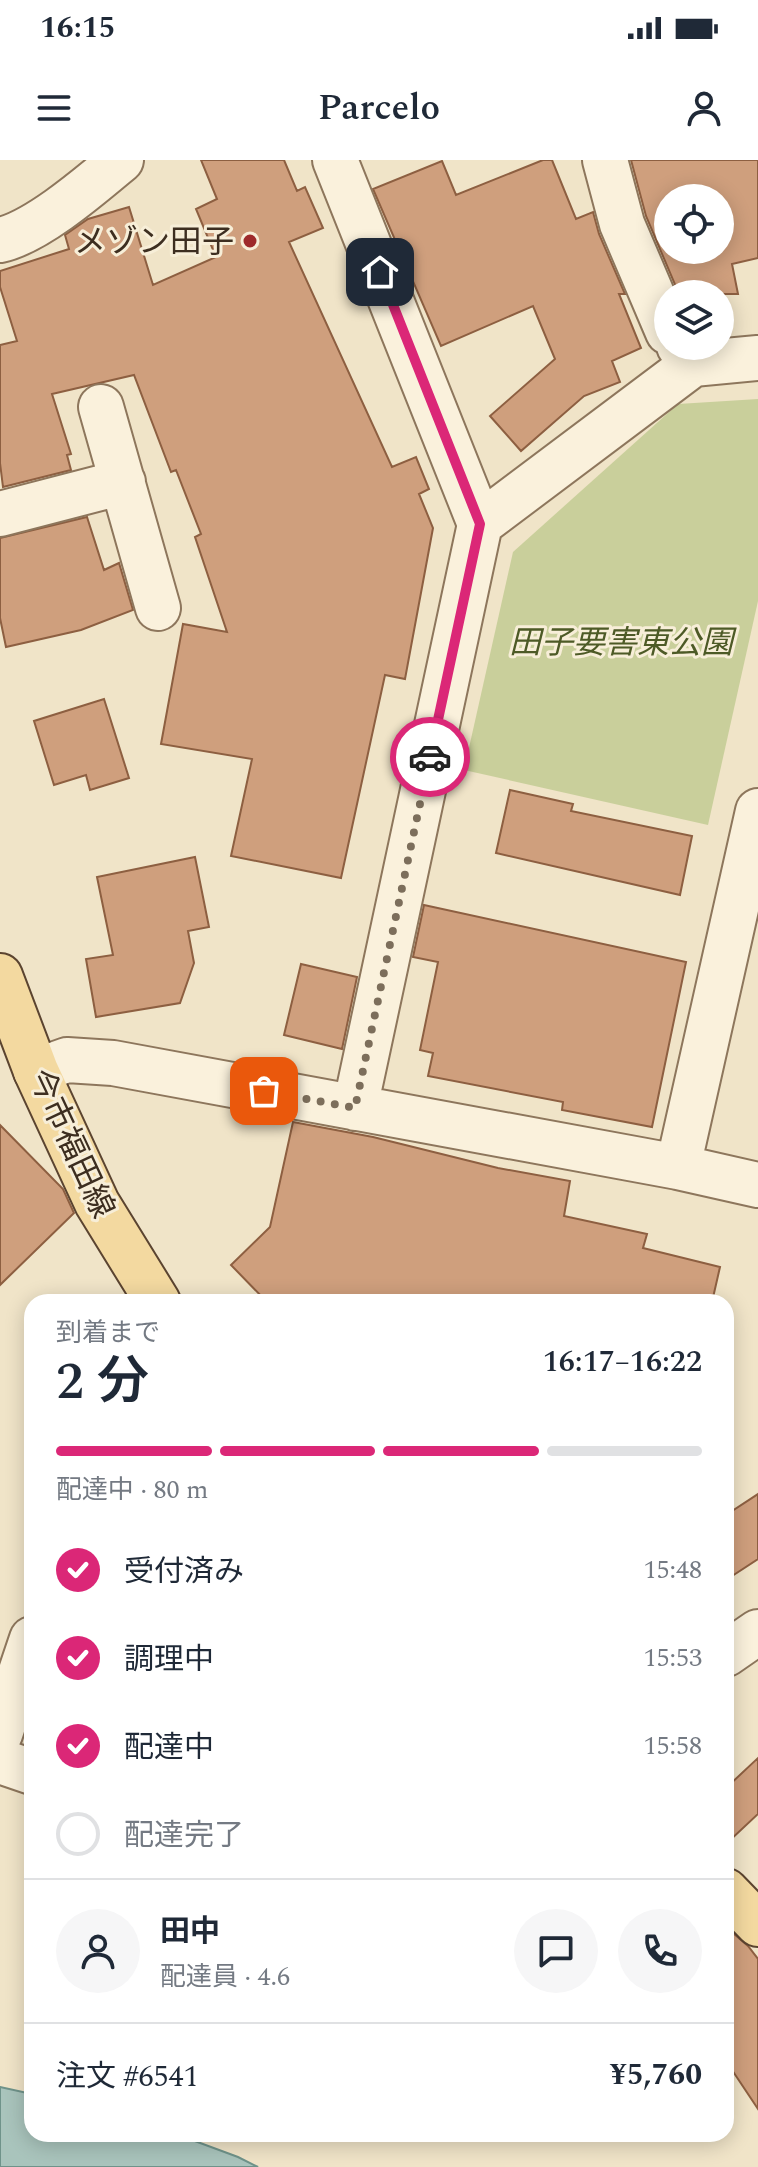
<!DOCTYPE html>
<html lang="ja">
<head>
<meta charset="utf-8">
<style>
  :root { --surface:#fff; --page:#f6f6f7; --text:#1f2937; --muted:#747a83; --line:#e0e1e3; --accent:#db2777 }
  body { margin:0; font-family:Spectral,"Noto Sans JP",serif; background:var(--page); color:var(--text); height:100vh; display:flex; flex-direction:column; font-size:30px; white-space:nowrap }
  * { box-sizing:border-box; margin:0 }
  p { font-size:26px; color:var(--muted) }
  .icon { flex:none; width:44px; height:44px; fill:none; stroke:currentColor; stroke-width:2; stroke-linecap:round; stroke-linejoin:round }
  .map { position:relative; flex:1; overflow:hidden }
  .details { position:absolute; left:24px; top:1134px; width:710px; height:848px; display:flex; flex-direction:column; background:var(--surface); border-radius:24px; box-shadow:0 4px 20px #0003 }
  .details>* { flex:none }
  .controls { position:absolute; left:654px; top:24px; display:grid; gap:16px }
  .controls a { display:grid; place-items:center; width:80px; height:80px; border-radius:50%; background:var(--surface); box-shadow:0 4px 20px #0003; font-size:40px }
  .pin { position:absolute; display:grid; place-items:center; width:68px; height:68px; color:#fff; margin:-34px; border-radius:16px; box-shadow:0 4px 12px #0006 }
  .courier { position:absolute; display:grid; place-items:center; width:80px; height:80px; margin:-40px; border:6px solid #db2777; border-radius:50%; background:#fff; color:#222; box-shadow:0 2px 10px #0007 }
  .head em { font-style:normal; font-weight:600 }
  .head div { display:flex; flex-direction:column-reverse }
  .head { display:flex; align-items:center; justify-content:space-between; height:136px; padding:0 32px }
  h1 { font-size:52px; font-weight:600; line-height:60px }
  .bar { display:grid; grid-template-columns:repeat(4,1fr); gap:12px 8px; align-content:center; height:96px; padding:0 32px }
  .bar i { height:10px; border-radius:6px; background:var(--line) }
  .bar .selected { background:var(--accent) }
  .bar p { grid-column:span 4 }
  .line { display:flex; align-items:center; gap:20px; padding:0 32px; border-top:2px solid var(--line) }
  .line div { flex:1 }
  .round { display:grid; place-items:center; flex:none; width:84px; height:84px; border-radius:42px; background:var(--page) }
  ol { padding:0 32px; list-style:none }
  li { display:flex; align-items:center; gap:24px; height:88px }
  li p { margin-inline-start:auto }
  li .icon { padding:8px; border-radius:50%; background:var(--accent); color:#fff; stroke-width:4 }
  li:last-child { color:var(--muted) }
  li i { width:44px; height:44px; border:4px solid var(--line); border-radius:50% }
  .status { display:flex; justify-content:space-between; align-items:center; height:56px; padding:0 40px; background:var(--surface); direction:ltr }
  .status svg { height:22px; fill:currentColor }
  header { display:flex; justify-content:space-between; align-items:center; height:104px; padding:0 32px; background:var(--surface); font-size:36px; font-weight:600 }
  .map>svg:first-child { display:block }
  .green { fill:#c9cf9b }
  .water { fill:#a9c4bc; stroke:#6f938a; stroke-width:2 }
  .building { fill:#cf9f7d; stroke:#8d5f41; stroke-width:2; fill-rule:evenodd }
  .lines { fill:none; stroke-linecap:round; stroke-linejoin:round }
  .minor-casing { stroke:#8d765c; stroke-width:48 }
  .major-casing { stroke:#5b4430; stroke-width:48 }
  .minor { stroke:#faf1dc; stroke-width:44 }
  .major { stroke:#f3d9a0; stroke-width:44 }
  .done { stroke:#7c6e5b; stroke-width:8; stroke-dasharray:0 14.4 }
  .route { stroke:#db2777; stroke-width:10 }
  .poi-dot { fill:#9e2a2b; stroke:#f7eed8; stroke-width:3 }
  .labels { text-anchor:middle; stroke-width:6; stroke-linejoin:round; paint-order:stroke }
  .poi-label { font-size:32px; fill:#3d2e20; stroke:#f7eed8; text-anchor:end }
  .park-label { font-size:32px; font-style:italic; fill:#4d5a26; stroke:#f7eed8 }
  .street-label { font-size:32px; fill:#3d2e20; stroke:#f7eed8 }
</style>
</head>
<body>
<div class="status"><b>16:15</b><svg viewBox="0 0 49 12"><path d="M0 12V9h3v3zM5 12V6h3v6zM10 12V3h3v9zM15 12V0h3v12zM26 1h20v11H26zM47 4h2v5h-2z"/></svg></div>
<header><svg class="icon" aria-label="menu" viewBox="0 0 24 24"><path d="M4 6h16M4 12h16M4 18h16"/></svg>Parcelo<svg class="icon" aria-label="person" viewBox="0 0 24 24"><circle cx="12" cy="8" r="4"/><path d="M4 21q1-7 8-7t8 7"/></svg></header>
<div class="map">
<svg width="758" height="2007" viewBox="0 0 758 2007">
  <rect width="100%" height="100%" fill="#f0e4c8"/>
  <path class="green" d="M 758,239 L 758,441 L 708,665 L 464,610 L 513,392 L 678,244 Z"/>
  <path class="water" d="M 0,1927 L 32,1934 L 32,1974 L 176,1974 L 238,1997 L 258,2007 L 0,2007 Z"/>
  <path class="building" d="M 201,0 L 284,0 L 297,31 L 305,27 L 323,68 L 289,82 L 392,307 L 416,297 L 429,329 L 419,334 L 433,368 L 405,519 L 385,515 L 341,718 L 231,696 L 252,599 L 161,584 L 183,464 L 227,472 L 195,377 L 201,374 L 176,310 L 171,312 L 134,215 L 52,234 L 71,294 L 67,295 L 71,310 L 3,327 L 0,303 L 0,185 L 17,181 L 0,127 L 0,111 L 69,89 L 65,75 L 88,59 L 129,47 L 153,125 L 216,97 L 196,49 L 217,39 Z
    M 543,0 L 552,0 L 576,59 L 593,52 L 599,74 L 625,134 L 619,134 L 641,188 L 612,201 L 620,222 L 584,236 L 521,291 L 490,256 L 555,199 L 533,146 L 441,186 L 373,29 L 442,1 L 456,35 Z
    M 631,0 L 758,0 L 758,98 L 732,104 L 738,134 L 679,134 L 646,56 ZM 668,38 L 720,38 L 720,90 L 668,90 Z
    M 87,357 L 104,410 L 119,403 L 133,450 L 81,470 L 6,487 L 0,458 L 0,378 Z
    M 104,539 L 129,618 L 90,630 L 86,615 L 54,625 L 34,561 Z
    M 510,630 L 573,644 L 571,651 L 692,676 L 680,735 L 496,693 Z
    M 195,697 L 209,767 L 188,771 L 194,803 L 180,843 L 96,857 L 86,799 L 113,795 L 97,717 Z
    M 424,745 L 686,802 L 652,967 L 562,950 L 563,942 L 428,916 L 433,893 L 420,890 L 438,802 L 413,797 Z
    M 301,804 L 357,817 L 342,889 L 284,875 Z
    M 293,962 L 373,977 L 498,1008 L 570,1021 L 564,1056 L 647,1074 L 643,1088 L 720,1107 L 712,1142 L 267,1142 L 231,1105 L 270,1067 Z
    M 0,965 L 63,1029 L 74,1053 L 0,1125 Z
    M 758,1334 L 758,1399 L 726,1420 L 726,1355 Z
    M 758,1598 L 758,1654 L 726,1684 L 726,1628 Z
    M 726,1767 L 748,1786 L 758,1799 L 758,1949 L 726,1901 Z"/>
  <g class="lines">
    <g class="minor-casing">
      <path id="minor" d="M 335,0 L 480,364
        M 605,0 L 622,64 L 668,172
        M 0,80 C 37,72 91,25 121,0
        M 693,204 L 758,198
        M 101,247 L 158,448
        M 0,354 L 123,322
        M 36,911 L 67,900 L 113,903 L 678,1007 L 758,1025
        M 355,948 L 480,364 L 693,204 L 679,186
        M 678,1007 L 758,651
        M 726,1494 L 758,1472
        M 0,1574 L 32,1479
        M 0,1601 L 32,1612"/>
    </g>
    <g class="major-casing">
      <path id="major" d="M 0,816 L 36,911 L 97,1043 L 158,1142
        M 726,1731 L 758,1764"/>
    </g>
    <use href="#minor" class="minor"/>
    <use href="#major" class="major"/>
  </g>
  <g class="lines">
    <path class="done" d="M 264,931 L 355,948 L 430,597"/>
    <path class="route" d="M 380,112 L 480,364 L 430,597"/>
  </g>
  <circle class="poi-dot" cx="250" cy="81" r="8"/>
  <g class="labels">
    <g class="poi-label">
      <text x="234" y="92">メゾン田子</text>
    </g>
    <g class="park-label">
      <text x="621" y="493">田子要害東公園</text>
    </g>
    <g class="street-label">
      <text transform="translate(72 983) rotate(65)" y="11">今市福田線</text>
    </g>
  </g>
</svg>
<div class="controls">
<a><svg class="icon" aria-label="locate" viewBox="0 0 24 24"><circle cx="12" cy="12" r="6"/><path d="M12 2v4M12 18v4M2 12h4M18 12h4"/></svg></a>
<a><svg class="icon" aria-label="layers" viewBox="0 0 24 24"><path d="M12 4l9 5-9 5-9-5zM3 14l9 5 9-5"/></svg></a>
</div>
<div class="pin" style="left:264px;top:931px;background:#ea580c"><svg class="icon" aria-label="bag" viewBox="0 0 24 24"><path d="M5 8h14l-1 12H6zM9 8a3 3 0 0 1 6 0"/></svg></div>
<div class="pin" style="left:380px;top:112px;background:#1f2937"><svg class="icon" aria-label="home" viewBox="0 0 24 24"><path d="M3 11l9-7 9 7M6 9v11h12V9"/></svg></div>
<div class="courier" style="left:430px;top:597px"><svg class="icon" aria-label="car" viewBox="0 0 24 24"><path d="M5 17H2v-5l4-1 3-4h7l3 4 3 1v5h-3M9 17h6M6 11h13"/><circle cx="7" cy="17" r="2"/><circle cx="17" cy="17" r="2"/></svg></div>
<section class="details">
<div class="head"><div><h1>2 分</h1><p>到着まで</p></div><em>16:17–16:22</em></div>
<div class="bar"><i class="selected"></i><i class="selected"></i><i class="selected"></i><i></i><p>配達中 · 80 m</p></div>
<ol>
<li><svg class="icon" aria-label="check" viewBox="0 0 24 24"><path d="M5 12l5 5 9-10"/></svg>受付済み<p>15:48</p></li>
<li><svg class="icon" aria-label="check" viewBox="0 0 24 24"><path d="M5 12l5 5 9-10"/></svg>調理中<p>15:53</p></li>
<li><svg class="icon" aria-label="check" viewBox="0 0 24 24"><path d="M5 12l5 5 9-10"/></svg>配達中<p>15:58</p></li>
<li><i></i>配達完了</li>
</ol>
<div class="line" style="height:144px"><a class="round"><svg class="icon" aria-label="person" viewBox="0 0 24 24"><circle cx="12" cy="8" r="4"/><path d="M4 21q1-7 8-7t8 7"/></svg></a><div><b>田中</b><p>配達員 · 4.6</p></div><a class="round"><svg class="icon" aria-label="chat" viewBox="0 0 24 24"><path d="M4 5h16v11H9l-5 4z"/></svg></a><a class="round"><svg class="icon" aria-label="phone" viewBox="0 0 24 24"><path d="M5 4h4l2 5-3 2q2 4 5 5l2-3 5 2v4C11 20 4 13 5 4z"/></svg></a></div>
<div class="line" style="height:104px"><div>注文 #6541</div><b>¥5,760</b></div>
</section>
</div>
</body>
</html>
